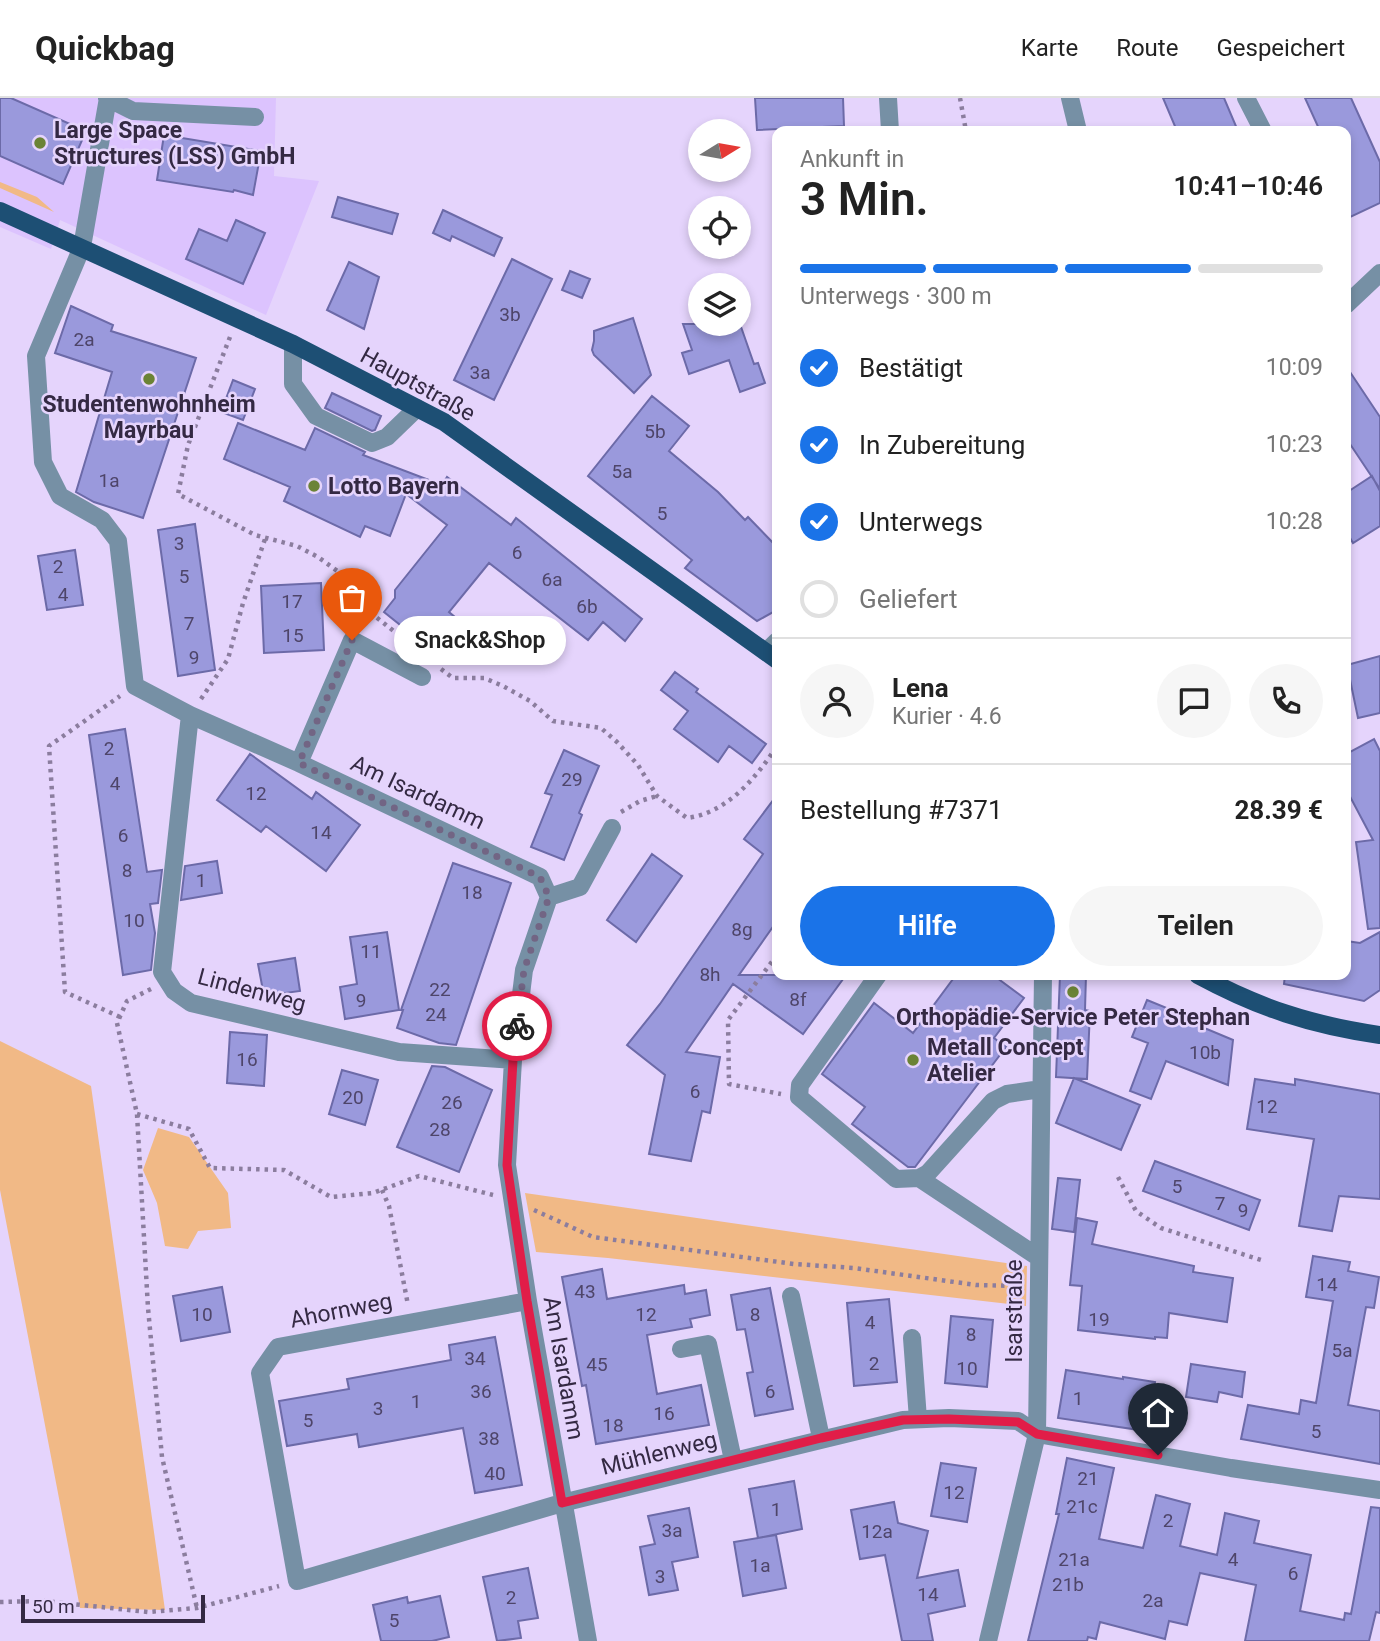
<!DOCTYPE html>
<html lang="de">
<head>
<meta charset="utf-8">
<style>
  :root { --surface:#fff; --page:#f6f6f6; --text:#222; --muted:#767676; --line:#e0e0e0; --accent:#1a73e8 }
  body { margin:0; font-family:Roboto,sans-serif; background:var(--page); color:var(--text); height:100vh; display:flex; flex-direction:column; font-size:26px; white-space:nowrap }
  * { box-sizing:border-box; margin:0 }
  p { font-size:23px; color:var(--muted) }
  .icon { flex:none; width:38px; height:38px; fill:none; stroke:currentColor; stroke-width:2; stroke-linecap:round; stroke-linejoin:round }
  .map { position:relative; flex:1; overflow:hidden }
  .side { position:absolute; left:772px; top:28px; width:579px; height:854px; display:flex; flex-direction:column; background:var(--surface); border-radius:14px; box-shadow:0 4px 10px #0003 }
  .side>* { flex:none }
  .needle { width:46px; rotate:79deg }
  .tools { position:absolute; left:688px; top:21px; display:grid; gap:14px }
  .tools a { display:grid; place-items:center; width:63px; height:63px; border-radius:50%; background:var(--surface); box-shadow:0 4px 10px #0003; font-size:35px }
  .scale { position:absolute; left:21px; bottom:18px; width:184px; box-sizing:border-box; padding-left:7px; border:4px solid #342943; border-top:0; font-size:19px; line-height:24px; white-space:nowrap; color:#342943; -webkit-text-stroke:5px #e5d4fc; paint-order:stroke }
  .pin { position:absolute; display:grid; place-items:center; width:60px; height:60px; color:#fff; margin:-72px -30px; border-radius:50% 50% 50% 0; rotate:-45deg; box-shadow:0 0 7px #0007 }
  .pin .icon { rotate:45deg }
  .courier { position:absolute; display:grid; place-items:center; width:70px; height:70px; margin:-35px; border:5px solid #e11d48; border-radius:50%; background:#fff; color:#222; box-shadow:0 2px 9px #0007 }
  .bubble { position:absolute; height:49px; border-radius:24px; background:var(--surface); box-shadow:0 4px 10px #0003; font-size:23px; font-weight:600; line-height:49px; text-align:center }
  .head em { font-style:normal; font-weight:600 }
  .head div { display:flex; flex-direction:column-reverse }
  .head { display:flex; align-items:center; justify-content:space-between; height:119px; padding:0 28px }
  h1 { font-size:46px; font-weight:600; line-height:52px }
  .bar { display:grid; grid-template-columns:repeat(4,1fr); gap:10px 7px; align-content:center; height:84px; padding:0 28px }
  .bar i { height:9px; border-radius:5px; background:var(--line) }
  .bar .current { background:var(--accent) }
  .bar p { grid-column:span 4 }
  .line { display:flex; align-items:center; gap:18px; padding:0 28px; border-top:2px solid var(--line) }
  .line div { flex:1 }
  .round { display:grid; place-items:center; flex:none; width:74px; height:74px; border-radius:37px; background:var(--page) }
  ol { padding:0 28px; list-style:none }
  li { display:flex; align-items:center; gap:21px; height:77px }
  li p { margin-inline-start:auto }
  li .icon { padding:7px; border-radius:50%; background:var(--accent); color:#fff; stroke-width:4 }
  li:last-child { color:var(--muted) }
  li i { width:38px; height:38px; border:4px solid var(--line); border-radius:50% }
  .action { display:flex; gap:14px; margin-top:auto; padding:14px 28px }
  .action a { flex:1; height:80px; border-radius:42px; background:var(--accent); color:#fff; font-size:28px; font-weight:600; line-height:80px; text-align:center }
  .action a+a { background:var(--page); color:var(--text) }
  header { display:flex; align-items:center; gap:42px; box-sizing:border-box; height:98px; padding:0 35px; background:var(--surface); border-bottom:2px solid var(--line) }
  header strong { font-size:33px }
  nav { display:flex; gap:38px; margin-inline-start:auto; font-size:24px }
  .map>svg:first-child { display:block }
  .built { fill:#dcc3fe }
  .green { fill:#f1b986 }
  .building { fill:#9a99dc; stroke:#6c6aa8; stroke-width:2 }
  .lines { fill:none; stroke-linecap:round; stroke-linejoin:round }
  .path { stroke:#8b7d9e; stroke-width:4.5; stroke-dasharray:3.5 5; stroke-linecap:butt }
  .minor { stroke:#7690a5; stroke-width:18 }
  .major { stroke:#1d4f74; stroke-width:18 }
  .done { stroke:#726584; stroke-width:7; stroke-dasharray:0 12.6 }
  .route { stroke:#e11d48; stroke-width:9 }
  .poi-dot { fill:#6b8336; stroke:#e5d4fc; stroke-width:2.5 }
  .labels { text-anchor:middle; stroke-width:5; stroke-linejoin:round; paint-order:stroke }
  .number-label { font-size:19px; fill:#4e4569 }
  .poi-label { font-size:23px; font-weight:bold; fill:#342943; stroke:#e5d4fc; text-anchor:start }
  .street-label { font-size:23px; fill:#342943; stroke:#e5d4fc }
</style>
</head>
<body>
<header>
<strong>Quickbag</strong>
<nav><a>Karte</a><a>Route</a><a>Gespeichert</a></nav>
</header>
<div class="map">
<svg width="1380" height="1543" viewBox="0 0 1380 1543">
  <rect width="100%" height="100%" fill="#e5d4fc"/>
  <path class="built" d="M 0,0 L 276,0 L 274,78 L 319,83 L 266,217 L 60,122 L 51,151 L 0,129 Z"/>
  <path class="green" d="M 0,84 L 37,99 L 54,114 L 0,90 Z
    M 0,943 L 91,988 L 165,1512 L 80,1510 L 0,1092 Z
    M 158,1030 L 189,1039 L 228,1095 L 231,1130 L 198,1133 L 188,1151 L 165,1148 L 157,1105 L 143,1072 Z
    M 525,1095 L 1027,1168 L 1026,1208 L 608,1160 L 536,1154 Z"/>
  <path class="building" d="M 0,0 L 11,0 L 86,33 L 63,86 L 0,58 Z
    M 755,0 L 843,0 L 844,28 L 757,32 Z
    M 1163,0 L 1224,0 L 1238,33 L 1177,33 Z
    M 1305,0 L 1351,0 L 1380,64 L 1380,105 L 1346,121 L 1346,33 L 1320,33 Z
    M 164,37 L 261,53 L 253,97 L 234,92 L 233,94 L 157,82 Z
    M 338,99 L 398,116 L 392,136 L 332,119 Z
    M 443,112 L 502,140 L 494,158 L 452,138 L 450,143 L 433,135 Z
    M 236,122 L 265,135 L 243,186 L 186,161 L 199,131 L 227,143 Z
    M 512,161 L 552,181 L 494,302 L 454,282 Z
    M 349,164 L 379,179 L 364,231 L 327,212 Z
    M 570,173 L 590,181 L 582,200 L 562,192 Z
    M 71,208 L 113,227 L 111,233 L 196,260 L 143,420 L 94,404 L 76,394 L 112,274 L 55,255 Z
    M 633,220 L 651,277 L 634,295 L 594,257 L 592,252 L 594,243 L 594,233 Z
    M 683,226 L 740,226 L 754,266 L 758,265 L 765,285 L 740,294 L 729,262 L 689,276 L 682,255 L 692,252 Z
    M 1346,268 L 1380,319 L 1380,391 L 1346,340 Z
    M 233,282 L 255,291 L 243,322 L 221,314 Z
    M 332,295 L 381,318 L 375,332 L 372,333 L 325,310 Z
    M 652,298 L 689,328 L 669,353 L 718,394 L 745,422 L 748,419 L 777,449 L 777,512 L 757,523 L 685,470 L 692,462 L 588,378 Z
    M 238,325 L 305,352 L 315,330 L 365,354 L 363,357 L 442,387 L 447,379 L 511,427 L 516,420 L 642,521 L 625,543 L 603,524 L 588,542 L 489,465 L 449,514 L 475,536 L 454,563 L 427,541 L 424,546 L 384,514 L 395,500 L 395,492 L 447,427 L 406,396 L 390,438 L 365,428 L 360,439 L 284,403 L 290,389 L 224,361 Z
    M 1372,378 L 1380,393 L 1380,428 L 1353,445 L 1346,433 L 1346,395 Z
    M 195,426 L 215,572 L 178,578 L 158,432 Z
    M 75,452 L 83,507 L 47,512 L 38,458 Z
    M 321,485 L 324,552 L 264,555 L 261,488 Z
    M 1380,558 L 1380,615 L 1358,620 L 1347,567 Z
    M 675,574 L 698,591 L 696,594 L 766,646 L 752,665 L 729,648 L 718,664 L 674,631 L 688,613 L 661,592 Z
    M 125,631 L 147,774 L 162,772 L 158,805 L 150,806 L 155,835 L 151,872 L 123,877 L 89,637 Z
    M 1374,641 L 1380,653 L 1380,830 L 1368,831 L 1356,744 L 1373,742 L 1346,691 L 1346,656 Z
    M 564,652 L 599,668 L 579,715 L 582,717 L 564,762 L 531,749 L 552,697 L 545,695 Z
    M 250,656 L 312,701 L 316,694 L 360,727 L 326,773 L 266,728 L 261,734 L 217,702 Z
    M 777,697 L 777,823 L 739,877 L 846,877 L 803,936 L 733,886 L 686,954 L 720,959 L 710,1015 L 702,1013 L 691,1063 L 649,1056 L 665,977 L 627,947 L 660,906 L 763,756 L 744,741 Z
    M 652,756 L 682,778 L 636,844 L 607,822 Z
    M 217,763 L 222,795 L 181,802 L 185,768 Z
    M 453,765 L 511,785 L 456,947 L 439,945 L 397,930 L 403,912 L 401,912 Z
    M 387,834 L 399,912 L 345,921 L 340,889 L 357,886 L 350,839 Z
    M 1380,834 L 1380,892 L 1364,903 L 1284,886 L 1285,877 L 1346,877 L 1346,843 L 1360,845 Z
    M 295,860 L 300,893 L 264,898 L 258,866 Z
    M 956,877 L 993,877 L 1024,900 L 994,940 L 1006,949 L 915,1069 L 908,1069 L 852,1026 L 865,1009 L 822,976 L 874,905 L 913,935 Z
    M 1060,877 L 1086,877 L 1085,912 L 1090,913 L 1087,981 L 1056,979 Z
    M 1147,902 L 1179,915 L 1178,919 L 1233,942 L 1228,987 L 1166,963 L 1151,1001 L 1130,993 L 1148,945 L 1132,939 Z
    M 230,934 L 267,937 L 264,988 L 227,985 Z
    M 432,968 L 445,969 L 492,992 L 459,1074 L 397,1049 Z
    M 342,972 L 378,982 L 365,1027 L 329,1016 Z
    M 1074,980 L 1140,1007 L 1121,1052 L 1056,1025 Z
    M 1255,981 L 1295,987 L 1295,981 L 1380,996 L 1380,1101 L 1339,1098 L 1332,1133 L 1299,1128 L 1314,1041 L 1247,1031 Z
    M 1155,1063 L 1260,1102 L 1249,1132 L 1143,1093 Z
    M 1058,1080 L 1080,1082 L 1074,1134 L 1052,1131 Z
    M 1077,1120 L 1097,1124 L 1092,1146 L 1194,1168 L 1193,1174 L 1233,1180 L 1227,1224 L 1169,1215 L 1167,1240 L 1155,1239 L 1155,1241 L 1078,1232 L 1082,1188 L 1070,1187 Z
    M 1313,1158 L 1350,1164 L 1348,1173 L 1379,1179 L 1374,1210 L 1366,1209 L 1348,1307 L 1380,1313 L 1380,1366 L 1241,1341 L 1248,1307 L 1299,1316 L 1301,1302 L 1316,1305 L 1333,1203 L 1306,1199 Z
    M 602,1171 L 607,1201 L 684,1187 L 685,1196 L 706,1192 L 710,1217 L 690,1221 L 692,1229 L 647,1237 L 657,1296 L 701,1287 L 709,1327 L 596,1346 L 586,1287 L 582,1288 L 562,1179 Z
    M 222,1189 L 230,1234 L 181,1243 L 173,1198 Z
    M 770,1190 L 793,1311 L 755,1318 L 747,1275 L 753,1274 L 745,1231 L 737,1232 L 731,1197 Z
    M 889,1201 L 897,1284 L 854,1288 L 847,1205 Z
    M 951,1218 L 993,1222 L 987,1289 L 945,1285 Z
    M 495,1239 L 522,1387 L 475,1395 L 463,1330 L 359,1349 L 357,1336 L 287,1348 L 279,1303 L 349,1291 L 347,1281 L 451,1262 L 449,1247 Z
    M 1191,1266 L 1245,1274 L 1242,1299 L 1219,1294 L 1217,1304 L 1186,1299 Z
    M 1066,1272 L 1123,1281 L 1123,1279 L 1155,1284 L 1146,1333 L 1058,1320 Z
    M 1067,1360 L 1114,1370 L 1099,1441 L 1143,1450 L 1156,1397 L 1190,1406 L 1180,1448 L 1217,1457 L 1225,1415 L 1259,1423 L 1254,1445 L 1311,1457 L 1300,1513 L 1344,1522 L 1345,1515 L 1351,1516 L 1371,1409 L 1380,1410 L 1380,1515 L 1376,1514 L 1369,1543 L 1245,1543 L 1256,1487 L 1200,1475 L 1187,1527 L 1169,1523 L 1165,1541 L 1100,1524 L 1096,1541 L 1088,1539 L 1087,1543 L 1028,1543 L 1059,1416 L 1056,1416 Z
    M 941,1365 L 976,1370 L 967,1424 L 931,1418 Z
    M 794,1383 L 802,1431 L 758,1440 L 749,1391 Z
    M 894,1404 L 898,1425 L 928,1433 L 917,1480 L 958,1472 L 965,1508 L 928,1516 L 933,1543 L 902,1543 L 885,1457 L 860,1461 L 851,1412 Z
    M 689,1410 L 698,1459 L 672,1464 L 678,1492 L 649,1497 L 640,1449 L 655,1446 L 648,1418 Z
    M 776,1437 L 786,1490 L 743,1498 L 734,1444 Z
    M 528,1470 L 538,1520 L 518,1523 L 521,1540 L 497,1543 L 483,1479 Z
    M 440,1498 L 449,1539 L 432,1543 L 381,1543 L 373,1507 L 407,1499 L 408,1505 Z"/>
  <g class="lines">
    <path class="path" d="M 960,0 L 966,33
      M 230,239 L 188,347 L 178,396 L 255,437 L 297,448 L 318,459 L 358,488 L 366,511 L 415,550
      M 441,571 L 453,580 L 484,580 L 503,588 L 530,603 L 553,623 L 601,630 L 617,644 L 638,667 L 657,698 L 687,720 C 727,715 756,680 777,648
      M 201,601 L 228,561 L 243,505 L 265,441
      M 621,714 L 640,703 L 657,698
      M 777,857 L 728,922 L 729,986 L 781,996
      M 151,891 L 127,903 L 117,925 L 137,1016 L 148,1210 L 162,1359 L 197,1510
      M 120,919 L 65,894 L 49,648 L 120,598
      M 137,1016 L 189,1031 L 210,1070 L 284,1072 L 331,1099 L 373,1095 L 419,1078 L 493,1097
      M 1118,1079 L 1136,1113 L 1161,1130 L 1264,1163
      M 382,1092 L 389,1108 L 408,1207
      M 534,1112 L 593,1139 L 794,1166 L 854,1170 L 976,1187 L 1020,1188
      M 0,1504 L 44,1503 L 148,1514 L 197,1510 L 279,1488"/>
    <path class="minor" d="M 107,0 L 133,13 L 255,19
      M 108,0 L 82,149 L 36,258 L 43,364 L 60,398 L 102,422 L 118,443 L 135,588 L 190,617 L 299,665 L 540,779 L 549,799 L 524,872 L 513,962 L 507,1067 L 528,1203 L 588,1543
      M 888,0 L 890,33
      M 1070,0 L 1078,33
      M 1246,0 L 1263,33
      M 1346,207 L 1380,175
      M 293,246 L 293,286 L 316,318 L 372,345 L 387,339 L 417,310
      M 766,554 L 777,543
      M 190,617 L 162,874 L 174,893 L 191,905 L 399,954 L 513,962
      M 299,665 L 352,542 L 422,579
      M 549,799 L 580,789 L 612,730
      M 878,877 L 800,987 L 799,999 L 896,1081 L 919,1080 L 928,1075 L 993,1003 L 1007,996 L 1041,991
      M 919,1080 L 1038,1159
      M 791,1198 L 821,1340
      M 528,1203 L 278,1249 L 260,1275 L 297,1483 L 562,1405 L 903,1322 L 949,1320 L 1018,1323 L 1037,1336 L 1231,1370 L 1380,1392
      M 912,1240 L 918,1321
      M 681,1251 L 708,1246 L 733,1362
      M 988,1543 L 1037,1336 L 1043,877"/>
    <path class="major" d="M 0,113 L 293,246 L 444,324 L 777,562
      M 1198,877 C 1259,910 1311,927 1380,937"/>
  </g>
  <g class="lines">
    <path class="done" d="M 352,542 L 299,665 L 540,779 L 549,799 L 524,872 L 517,928"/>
    <path class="route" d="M 517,928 L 513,962 L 507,1067 L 527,1203 L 562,1405 L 821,1340 L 903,1322 L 949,1321 L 1018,1324 L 1037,1336 L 1158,1357"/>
  </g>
  <g class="poi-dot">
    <circle cx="40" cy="45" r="7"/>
    <circle cx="149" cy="281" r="7"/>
    <circle cx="314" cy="388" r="7"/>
    <circle cx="1073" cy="894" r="7"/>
    <circle cx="913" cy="962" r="7"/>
  </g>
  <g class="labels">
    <g class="number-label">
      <text x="510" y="223">3b</text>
      <text x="84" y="248">2a</text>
      <text x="480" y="281">3a</text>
      <text x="655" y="340">5b</text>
      <text x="622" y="380">5a</text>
      <text x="109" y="389">1a</text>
      <text x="662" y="422">5</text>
      <text x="179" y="452">3</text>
      <text x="517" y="461">6</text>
      <text x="58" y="475">2</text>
      <text x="184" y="485">5</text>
      <text x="552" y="488">6a</text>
      <text x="63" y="503">4</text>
      <text x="292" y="510">17</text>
      <text x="587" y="515">6b</text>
      <text x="189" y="532">7</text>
      <text x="293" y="544">15</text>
      <text x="194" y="566">9</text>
      <text x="109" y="657">2</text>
      <text x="572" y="688">29</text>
      <text x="115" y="692">4</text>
      <text x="256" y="702">12</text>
      <text x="321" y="741">14</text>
      <text x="123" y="744">6</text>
      <text x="127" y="779">8</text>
      <text x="201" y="789">1</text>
      <text x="472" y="801">18</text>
      <text x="134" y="829">10</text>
      <text x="742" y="838">8g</text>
      <text x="371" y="860">11</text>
      <text x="710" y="883">8h</text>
      <text x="440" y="898">22</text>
      <text x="798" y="908">8f</text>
      <text x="361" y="909">9</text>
      <text x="436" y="923">24</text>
      <text x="1205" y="961">10b</text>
      <text x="247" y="968">16</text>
      <text x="695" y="1000">6</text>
      <text x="353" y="1006">20</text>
      <text x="452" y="1011">26</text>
      <text x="1267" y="1015">12</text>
      <text x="440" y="1038">28</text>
      <text x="1177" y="1095">5</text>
      <text x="1220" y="1112">7</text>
      <text x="1243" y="1119">9</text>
      <text x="1327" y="1193">14</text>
      <text x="585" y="1200">43</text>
      <text x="202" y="1223">10</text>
      <text x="646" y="1223">12</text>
      <text x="755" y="1223">8</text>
      <text x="1099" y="1228">19</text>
      <text x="870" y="1231">4</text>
      <text x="971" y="1243">8</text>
      <text x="1342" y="1259">5a</text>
      <text x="475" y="1267">34</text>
      <text x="874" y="1272">2</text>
      <text x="597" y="1273">45</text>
      <text x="967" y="1277">10</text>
      <text x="481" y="1300">36</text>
      <text x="770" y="1300">6</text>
      <text x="1078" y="1307">1</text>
      <text x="416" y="1310">1</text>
      <text x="378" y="1317">3</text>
      <text x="664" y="1322">16</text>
      <text x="308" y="1329">5</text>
      <text x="613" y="1334">18</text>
      <text x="1316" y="1340">5</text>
      <text x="489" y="1347">38</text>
      <text x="495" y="1382">40</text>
      <text x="1088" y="1387">21</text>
      <text x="954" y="1401">12</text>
      <text x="1082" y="1415">21c</text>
      <text x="776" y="1418">1</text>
      <text x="1168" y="1429">2</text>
      <text x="672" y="1439">3a</text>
      <text x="877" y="1440">12a</text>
      <text x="1074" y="1468">21a</text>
      <text x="1233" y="1468">4</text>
      <text x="760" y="1474">1a</text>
      <text x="1293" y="1482">6</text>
      <text x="660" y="1485">3</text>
      <text x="1068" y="1493">21b</text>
      <text x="928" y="1503">14</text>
      <text x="511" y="1506">2</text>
      <text x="1153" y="1509">2a</text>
      <text x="394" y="1529">5</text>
    </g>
    <g class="poi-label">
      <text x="54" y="40">Large Space<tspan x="54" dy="26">Structures (LSS) GmbH</tspan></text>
      <text x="149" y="314" text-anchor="middle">Studentenwohnheim<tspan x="149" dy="26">Mayrbau</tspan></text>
      <text x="328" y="396">Lotto Bayern</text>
      <text x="1073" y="927" text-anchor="middle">Orthopädie-Service Peter Stephan</text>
      <text x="927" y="957">Metall Concept<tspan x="927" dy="26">Atelier</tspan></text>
    </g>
    <g class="street-label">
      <text transform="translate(418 286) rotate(29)" y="8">Hauptstraße</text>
      <text transform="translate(418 694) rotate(25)" y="8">Am Isardamm</text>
      <text transform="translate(252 892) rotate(15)" y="8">Lindenweg</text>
      <text transform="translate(341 1212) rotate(-11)" y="8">Ahornweg</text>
      <text transform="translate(1014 1213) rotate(-90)" y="8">Isarstraße</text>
      <text transform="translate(564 1270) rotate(80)" y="8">Am Isardamm</text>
      <text transform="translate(659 1355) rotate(-14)" y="8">Mühlenweg</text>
    </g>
  </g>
</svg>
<div class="tools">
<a><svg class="needle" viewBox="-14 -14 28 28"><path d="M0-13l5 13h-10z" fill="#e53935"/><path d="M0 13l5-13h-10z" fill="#767676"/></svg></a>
<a><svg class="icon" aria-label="locate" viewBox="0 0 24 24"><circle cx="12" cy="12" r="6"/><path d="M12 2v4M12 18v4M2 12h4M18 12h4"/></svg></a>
<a><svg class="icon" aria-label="layers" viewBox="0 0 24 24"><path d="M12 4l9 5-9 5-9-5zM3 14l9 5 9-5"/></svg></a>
</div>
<div class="scale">50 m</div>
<div class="pin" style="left:352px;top:542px;background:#ea580c"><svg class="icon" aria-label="bag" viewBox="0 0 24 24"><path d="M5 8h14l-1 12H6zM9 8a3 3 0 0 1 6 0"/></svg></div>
<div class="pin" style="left:1158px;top:1357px;background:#1f2937"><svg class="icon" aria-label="home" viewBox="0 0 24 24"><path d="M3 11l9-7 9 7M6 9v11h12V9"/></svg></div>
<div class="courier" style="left:517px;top:928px"><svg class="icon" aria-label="bike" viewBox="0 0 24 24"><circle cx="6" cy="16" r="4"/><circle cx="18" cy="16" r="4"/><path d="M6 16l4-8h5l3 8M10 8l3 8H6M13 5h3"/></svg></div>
<div class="bubble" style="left:394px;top:518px;width:172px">Snack&amp;Shop</div>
<section class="side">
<div class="head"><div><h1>3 Min.</h1><p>Ankunft in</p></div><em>10:41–10:46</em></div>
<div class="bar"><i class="current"></i><i class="current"></i><i class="current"></i><i></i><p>Unterwegs · 300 m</p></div>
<ol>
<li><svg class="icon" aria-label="check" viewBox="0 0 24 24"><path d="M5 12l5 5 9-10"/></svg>Bestätigt<p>10:09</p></li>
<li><svg class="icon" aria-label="check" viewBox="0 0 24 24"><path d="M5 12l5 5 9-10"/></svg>In Zubereitung<p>10:23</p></li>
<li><svg class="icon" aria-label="check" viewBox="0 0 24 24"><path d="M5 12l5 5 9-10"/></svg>Unterwegs<p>10:28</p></li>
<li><i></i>Geliefert</li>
</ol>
<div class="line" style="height:126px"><a class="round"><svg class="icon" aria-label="person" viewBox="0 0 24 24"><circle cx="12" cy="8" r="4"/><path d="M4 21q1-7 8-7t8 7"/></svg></a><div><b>Lena</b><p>Kurier · 4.6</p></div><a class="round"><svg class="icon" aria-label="chat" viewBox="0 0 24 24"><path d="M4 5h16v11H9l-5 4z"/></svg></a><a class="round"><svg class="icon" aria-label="phone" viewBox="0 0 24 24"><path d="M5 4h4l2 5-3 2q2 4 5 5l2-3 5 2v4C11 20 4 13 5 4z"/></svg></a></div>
<div class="line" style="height:91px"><div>Bestellung #7371</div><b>28.39 €</b></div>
<div class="action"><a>Hilfe</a><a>Teilen</a></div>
</section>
</div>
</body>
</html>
